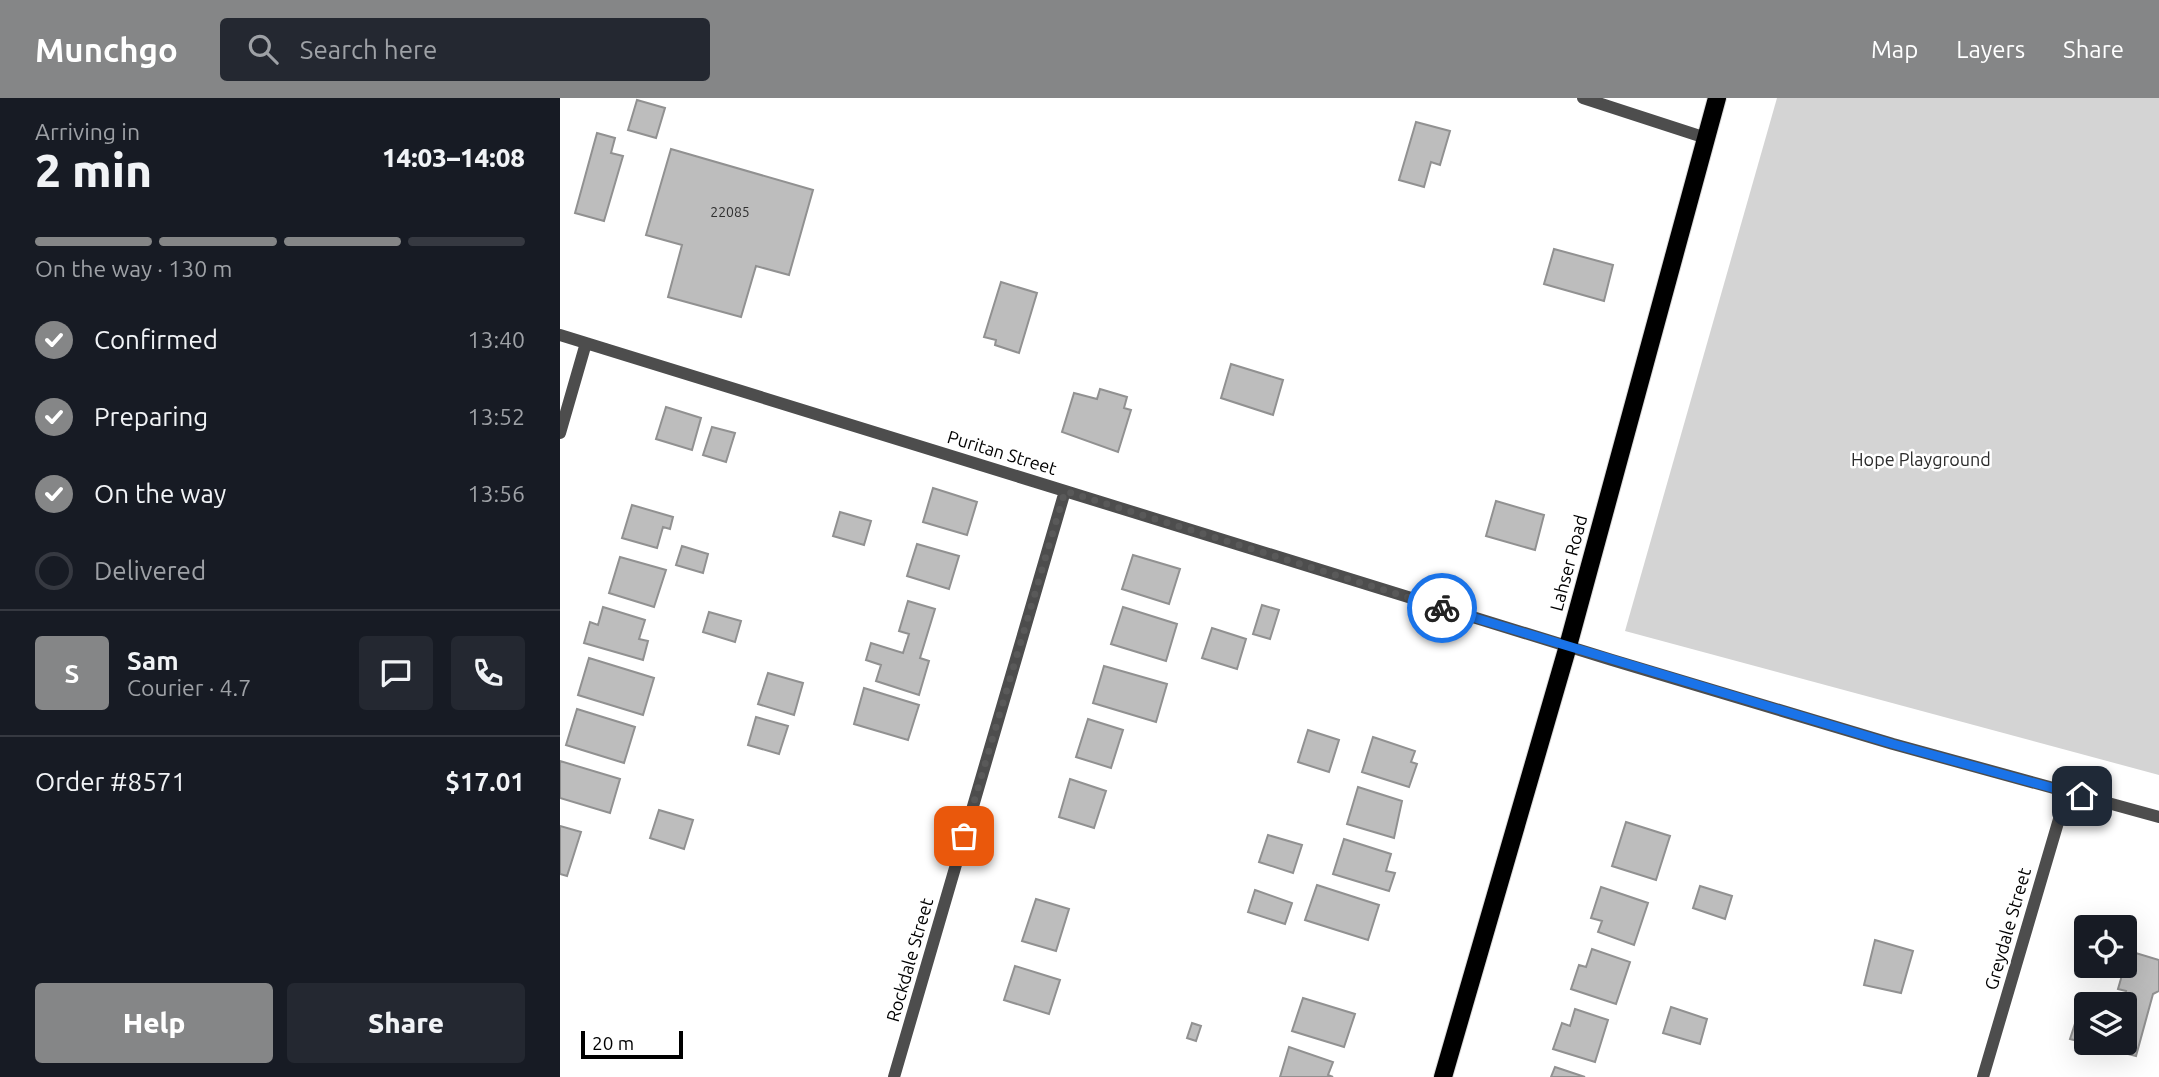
<!DOCTYPE html>
<html lang="en">
<head>
<meta charset="utf-8">
<style>
  :root { --surface:#171b24; --page:#242831; --text:#f1f3f6; --muted:#9ea1a6; --line:#363941; --accent:#858687 }
  body { margin:0; font-family:Ubuntu,sans-serif; background:var(--page); color:var(--text); height:100vh; display:flex; flex-direction:column; font-size:26px; white-space:nowrap }
  * { box-sizing:border-box; margin:0 }
  p { font-size:23px; color:var(--muted) }
  .icon { flex:none; width:38px; height:38px; fill:none; stroke:currentColor; stroke-width:2; stroke-linecap:round; stroke-linejoin:round }
  .map { position:relative; flex:1; overflow:hidden }
  .drawer { display:flex; flex-direction:column; background:var(--surface); width:560px }
  .drawer>* { flex:none }
  .controls { position:absolute; left:1514px; top:817px; display:grid; gap:14px }
  .controls a { display:grid; place-items:center; width:63px; height:63px; border-radius:7px; background:var(--surface); box-shadow:0 7px 28px #0002; font-size:35px }
  .scale { position:absolute; left:21px; bottom:18px; width:102px; box-sizing:border-box; padding-left:7px; border:4px solid #000; border-top:0; font-size:19px; line-height:24px; white-space:nowrap; color:#000; -webkit-text-stroke:5px #fff; paint-order:stroke }
  .pin { position:absolute; display:grid; place-items:center; width:60px; height:60px; color:#fff; margin:-30px; border-radius:14px; box-shadow:0 4px 10px #0006 }
  .courier { position:absolute; display:grid; place-items:center; width:70px; height:70px; margin:-35px; border:5px solid #1a73e8; border-radius:50%; background:#fff; color:#222; box-shadow:0 2px 9px #0007 }
  .headline em { font-style:normal; font-weight:800 }
  .headline div { display:flex; flex-direction:column-reverse }
  .headline { display:flex; align-items:center; justify-content:space-between; height:119px; padding:0 35px }
  h1 { font-size:46px; font-weight:800; line-height:52px }
  .bar { display:grid; grid-template-columns:repeat(4,1fr); gap:10px 7px; align-content:center; height:84px; padding:0 35px }
  .bar i { height:9px; border-radius:5px; background:var(--line) }
  .bar .current { background:var(--accent) }
  .bar p { grid-column:span 4 }
  .line { display:flex; align-items:center; gap:18px; padding:0 35px; border-top:2px solid var(--line) }
  .line div { flex:1 }
  .round { display:grid; place-items:center; flex:none; width:74px; height:74px; border-radius:7px; background:var(--page) }
  ol { padding:0 35px; list-style:none }
  li { display:flex; align-items:center; gap:21px; height:77px }
  li p { margin-inline-start:auto }
  li .icon { padding:7px; border-radius:50%; background:var(--accent); color:#fff; stroke-width:4 }
  li:last-child { color:var(--muted) }
  li i { width:38px; height:38px; border:4px solid var(--line); border-radius:50% }
  .primary-button { display:flex; gap:14px; margin-top:auto; padding:14px 35px }
  .primary-button a { flex:1; height:80px; border-radius:7px; background:var(--accent); color:#fff; font-size:28px; font-weight:800; line-height:80px; text-align:center }
  .primary-button a+a { background:var(--page); color:var(--text) }
  header { display:flex; align-items:center; gap:42px; box-sizing:border-box; height:98px; padding:0 35px; background:var(--accent); color:#fff }
  header strong { font-size:33px }
  nav { display:flex; gap:38px; margin-inline-start:auto; font-size:24px }
  .search { width:490px; height:63px; background:var(--page); display:flex; align-items:center; gap:18px; box-sizing:border-box; padding:0 24px; border-radius:7px; color:var(--muted); font-size:26px }
  main { display:flex; flex:1; min-height:0 }
  .map>svg:first-child { display:block }
  .green { fill:#d4d4d4 }
  .building { fill:#bdbdbd; stroke:#919191; stroke-width:2 }
  .lines { fill:none; stroke-linecap:round; stroke-linejoin:round }
  .major-casing { stroke:#dbdbdb; stroke-width:20 }
  .minor { stroke:#4d4d4d; stroke-width:12 }
  .major { stroke:#000; stroke-width:18 }
  .done { stroke:#595959; stroke-width:7; stroke-dasharray:0 12.6 }
  .route { stroke:#1a73e8; stroke-width:9 }
  .labels { text-anchor:middle; stroke-width:5; stroke-linejoin:round; paint-order:stroke }
  .number-label { font-size:14px; fill:#2f2f2f }
  .street-label { font-size:18px; fill:#000; stroke:#fff }
  .park-label { font-size:18px; fill:#2b2b2b; stroke:#fff }
</style>
</head>
<body>
<header>
<strong>Munchgo</strong>
<div class="search"><svg class="icon" aria-label="search" viewBox="0 0 24 24"><circle cx="10" cy="10" r="6"/><path d="M15 15l6 6"/></svg>Search here</div>
<nav><a>Map</a><a>Layers</a><a>Share</a></nav>
</header>
<main>
<section class="drawer">
<div class="headline"><div><h1>2 min</h1><p>Arriving in</p></div><em>14:03–14:08</em></div>
<div class="bar"><i class="current"></i><i class="current"></i><i class="current"></i><i></i><p>On the way · 130 m</p></div>
<ol>
<li><svg class="icon" aria-label="check" viewBox="0 0 24 24"><path d="M5 12l5 5 9-10"/></svg>Confirmed<p>13:40</p></li>
<li><svg class="icon" aria-label="check" viewBox="0 0 24 24"><path d="M5 12l5 5 9-10"/></svg>Preparing<p>13:52</p></li>
<li><svg class="icon" aria-label="check" viewBox="0 0 24 24"><path d="M5 12l5 5 9-10"/></svg>On the way<p>13:56</p></li>
<li><i></i>Delivered</li>
</ol>
<div class="line" style="height:126px"><b class="round" style="background:var(--accent);color:#fff">S</b><div><b>Sam</b><p>Courier · 4.7</p></div><a class="round"><svg class="icon" aria-label="chat" viewBox="0 0 24 24"><path d="M4 5h16v11H9l-5 4z"/></svg></a><a class="round"><svg class="icon" aria-label="phone" viewBox="0 0 24 24"><path d="M5 4h4l2 5-3 2q2 4 5 5l2-3 5 2v4C11 20 4 13 5 4z"/></svg></a></div>
<div class="line" style="height:91px"><div>Order #8571</div><b>$17.01</b></div>
<div class="primary-button"><a>Help</a><a>Share</a></div>
</section>
<div class="map">
<svg width="1599" height="979" viewBox="0 0 1599 979">
  <rect width="100%" height="100%" fill="#fff"/>
  <path class="green" d="M 1217,0 L 1599,0 L 1599,677 L 1065,533 Z"/>
  <path class="building" d="M 77,2 L 105,10 L 96,40 L 68,32 Z
    M 856,24 L 890,33 L 880,67 L 871,64 L 864,89 L 839,82 Z
    M 37,35 L 55,40 L 51,55 L 63,58 L 44,123 L 15,115 Z
    M 111,51 L 253,92 L 229,177 L 196,168 L 181,219 L 108,199 L 122,147 L 86,137 Z
    M 994,151 L 1053,167 L 1044,203 L 984,186 Z
    M 441,184 L 477,195 L 459,255 L 435,247 L 436,242 L 424,239 Z
    M 671,266 L 723,282 L 713,317 L 661,300 Z
    M 540,291 L 567,299 L 564,310 L 571,312 L 558,354 L 502,334 L 514,295 L 537,301 Z
    M 106,309 L 141,320 L 132,352 L 96,341 Z
    M 152,329 L 175,335 L 166,364 L 143,357 Z
    M 373,390 L 417,404 L 407,437 L 363,424 Z
    M 936,403 L 984,417 L 975,452 L 926,438 Z
    M 72,407 L 113,419 L 110,431 L 103,429 L 97,450 L 62,440 Z
    M 280,414 L 311,423 L 304,447 L 273,438 Z
    M 357,446 L 399,458 L 389,491 L 347,478 Z
    M 122,448 L 148,456 L 143,475 L 116,467 Z
    M 573,457 L 620,471 L 609,506 L 562,491 Z
    M 60,459 L 106,472 L 94,509 L 49,495 Z
    M 348,503 L 375,511 L 360,560 L 369,563 L 359,597 L 316,583 L 321,567 L 306,562 L 311,545 L 343,555 L 349,536 L 339,533 Z
    M 702,507 L 719,512 L 710,541 L 693,536 Z
    M 43,509 L 85,522 L 79,541 L 88,543 L 83,562 L 24,545 L 30,524 L 38,527 Z
    M 563,509 L 617,526 L 606,563 L 551,546 Z
    M 149,514 L 181,523 L 175,544 L 143,534 Z
    M 652,530 L 686,541 L 677,571 L 642,560 Z
    M 29,560 L 94,580 L 83,617 L 18,597 Z
    M 544,568 L 607,586 L 596,624 L 533,605 Z
    M 208,575 L 243,585 L 234,617 L 198,606 Z
    M 304,590 L 359,607 L 348,642 L 294,626 Z
    M 17,611 L 75,629 L 64,665 L 6,647 Z
    M 196,619 L 228,628 L 219,656 L 188,647 Z
    M 528,621 L 563,632 L 551,670 L 516,659 Z
    M 748,632 L 779,642 L 769,674 L 738,664 Z
    M 813,639 L 855,653 L 851,664 L 857,666 L 849,689 L 802,674 Z
    M 0,663 L 60,681 L 50,715 L 0,700 Z
    M 510,681 L 546,693 L 534,730 L 499,719 Z
    M 798,689 L 842,703 L 834,740 L 787,726 Z
    M 99,712 L 133,722 L 124,751 L 90,740 Z
    M 1066,724 L 1110,738 L 1096,782 L 1052,768 Z
    M 0,728 L 21,734 L 7,778 L 0,776 Z
    M 708,737 L 742,747 L 733,775 L 699,764 Z
    M 784,741 L 831,756 L 826,773 L 835,775 L 829,793 L 773,776 Z
    M 757,787 L 819,807 L 808,842 L 745,822 Z
    M 1140,788 L 1172,798 L 1165,821 L 1133,810 Z
    M 1041,789 L 1088,805 L 1074,847 L 1038,834 L 1042,823 L 1031,820 Z
    M 695,792 L 732,805 L 725,826 L 688,814 Z
    M 476,801 L 509,811 L 496,853 L 462,843 Z
    M 1315,842 L 1353,853 L 1341,895 L 1304,887 Z
    M 1032,851 L 1070,864 L 1056,906 L 1011,891 L 1019,867 L 1026,869 Z
    M 1569,853 L 1599,862 L 1599,893 L 1593,896 L 1576,958 L 1510,941 L 1524,898 L 1554,906 L 1526,906 L 1526,945 L 1564,945 L 1562,906 L 1566,893 L 1558,891 Z
    M 455,868 L 500,882 L 489,916 L 444,902 Z
    M 743,900 L 795,916 L 784,949 L 732,933 Z
    M 1111,909 L 1147,921 L 1140,946 L 1103,935 Z
    M 1015,911 L 1048,922 L 1035,964 L 993,951 L 1002,925 L 1010,928 Z
    M 632,925 L 641,928 L 636,943 L 627,940 Z
    M 729,949 L 773,964 L 768,977 L 773,979 L 720,979 Z
    M 995,969 L 1025,979 L 991,979 Z"/>
  <g class="lines">
    <g class="major-casing">
      <path id="major" d="M 883,979 L 1008,548 L 1157,0"/>
    </g>
    <path class="minor" d="M 1023,0 L 1146,40
      M 0,237 L 1052,562 L 1333,646 L 1599,719
      M 0,335 L 26,245
      M 334,979 L 505,393
      M 1423,979 L 1507,694"/>
    <use href="#major" class="major"/>
  </g>
  <g class="lines">
    <path class="done" d="M 404,738 L 505,393 L 882,510"/>
    <path class="route" d="M 882,510 L 1333,646 L 1522,698"/>
  </g>
  <g class="labels">
    <g class="number-label">
      <text x="170" y="119">22085</text>
    </g>
    <g class="street-label">
      <text transform="translate(442 355) rotate(17)" y="6">Puritan Street</text>
      <text transform="translate(1009 465) rotate(-75)" y="6">Lahser Road</text>
      <text transform="translate(1448 831) rotate(-74)" y="6">Greydale Street</text>
      <text transform="translate(350 862) rotate(-74)" y="6">Rockdale Street</text>
    </g>
    <g class="park-label">
      <text x="1361" y="368">Hope Playground</text>
    </g>
  </g>
</svg>
<div class="controls">
<a><svg class="icon" aria-label="locate" viewBox="0 0 24 24"><circle cx="12" cy="12" r="6"/><path d="M12 2v4M12 18v4M2 12h4M18 12h4"/></svg></a>
<a><svg class="icon" aria-label="layers" viewBox="0 0 24 24"><path d="M12 4l9 5-9 5-9-5zM3 14l9 5 9-5"/></svg></a>
</div>
<div class="scale">20 m</div>
<div class="pin" style="left:404px;top:738px;background:#ea580c"><svg class="icon" aria-label="bag" viewBox="0 0 24 24"><path d="M5 8h14l-1 12H6zM9 8a3 3 0 0 1 6 0"/></svg></div>
<div class="pin" style="left:1522px;top:698px;background:#1f2937"><svg class="icon" aria-label="home" viewBox="0 0 24 24"><path d="M3 11l9-7 9 7M6 9v11h12V9"/></svg></div>
<div class="courier" style="left:882px;top:510px"><svg class="icon" aria-label="bike" viewBox="0 0 24 24"><circle cx="6" cy="16" r="4"/><circle cx="18" cy="16" r="4"/><path d="M6 16l4-8h5l3 8M10 8l3 8H6M13 5h3"/></svg></div>
</div>
</main>
</body>
</html>
